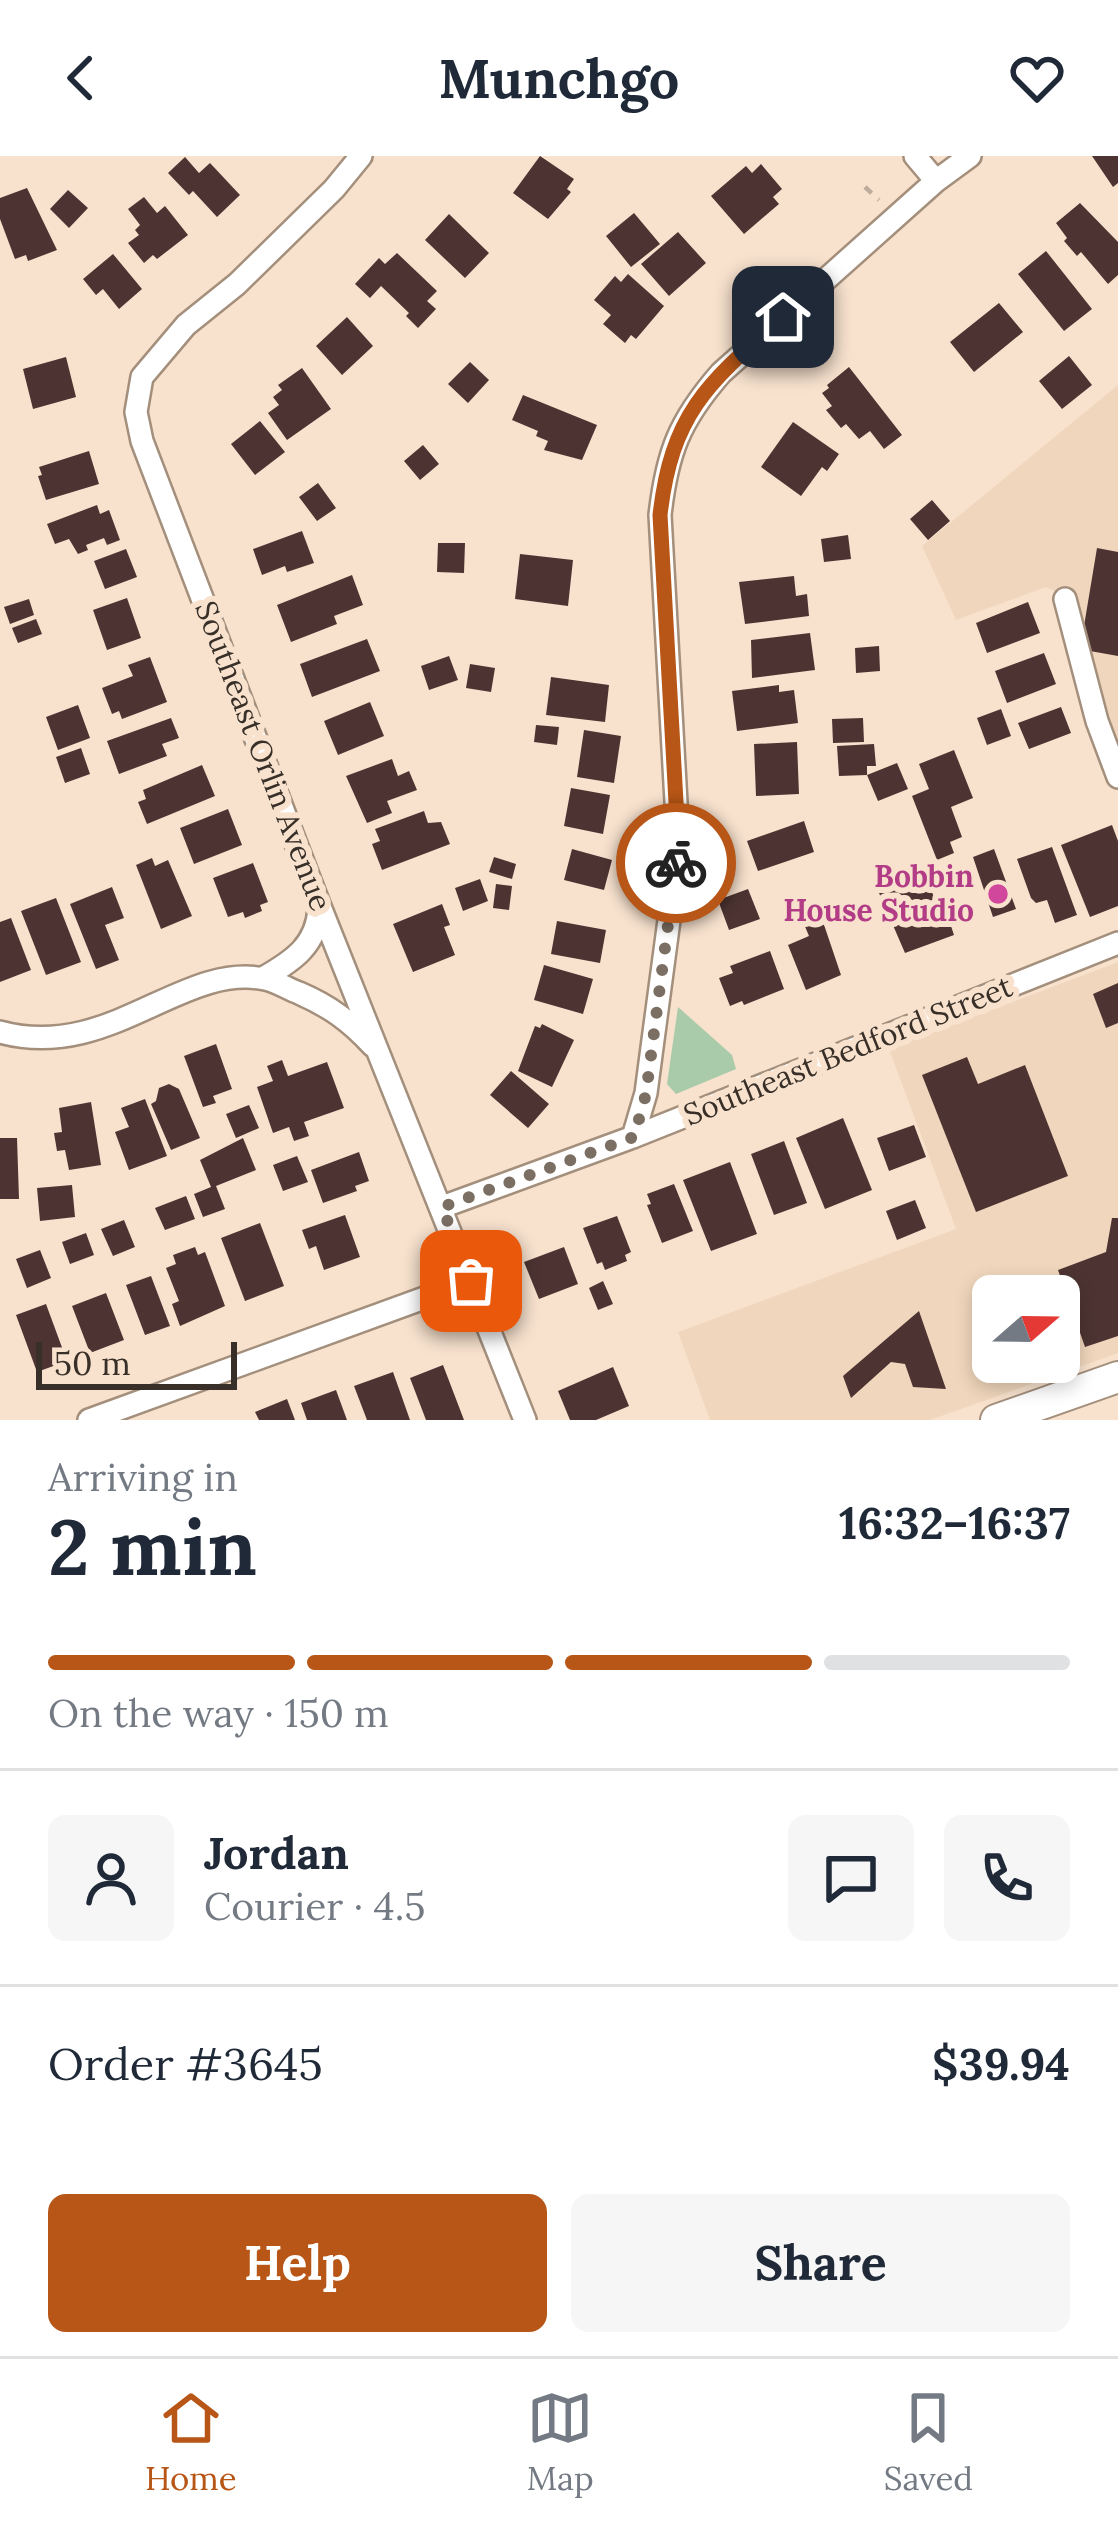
<!DOCTYPE html>
<html lang="en">
<head>
<meta charset="utf-8">
<style>
  :root { --surface:#fff; --page:#f6f6f7; --text:#1f2937; --muted:#747a83; --line:#e0e1e3; --accent:#b75616 }
  body { margin:0; font-family:Lora,serif; background:var(--page); color:var(--text); height:100vh; display:flex; flex-direction:column; font-size:45px; white-space:nowrap }
  * { box-sizing:border-box; margin:0 }
  p { font-size:39px; color:var(--muted) }
  .icon { flex:none; width:66px; height:66px; fill:none; stroke:currentColor; stroke-width:2; stroke-linecap:round; stroke-linejoin:round }
  .map { position:relative; height:1264px; overflow:hidden }
  .panel { display:flex; flex-direction:column; background:var(--surface); flex:1 }
  .panel>* { flex:none }
  .needle { width:78px; rotate:70deg }
  .fabs { position:absolute; left:972px; top:1119px; display:grid; gap:24px }
  .fabs a { display:grid; place-items:center; width:108px; height:108px; border-radius:18px; background:var(--surface); box-shadow:0 6px 18px #0003; font-size:60px }
  .scale { position:absolute; left:36px; bottom:30px; width:201px; box-sizing:border-box; padding-left:12px; border:6px solid #383028; border-top:0; font-size:33px; line-height:42px; white-space:nowrap; color:#383028; -webkit-text-stroke:9px #f8e2ce; paint-order:stroke }
  .pin { position:absolute; display:grid; place-items:center; width:102px; height:102px; color:#fff; margin:-51px; border-radius:24px; box-shadow:0 6px 18px #0006 }
  .courier { position:absolute; display:grid; place-items:center; width:120px; height:120px; margin:-60px; border:9px solid #b75616; border-radius:50%; background:#fff; color:#222; box-shadow:0 3px 15px #0007 }
  .head em { font-style:normal; font-weight:700 }
  .head div { display:flex; flex-direction:column-reverse }
  .head { display:flex; align-items:center; justify-content:space-between; height:204px; padding:0 48px }
  h1 { font-size:78px; font-weight:700; line-height:90px }
  .bar { display:grid; grid-template-columns:repeat(4,1fr); gap:18px 12px; align-content:center; height:144px; padding:0 48px }
  .bar i { height:15px; border-radius:9px; background:var(--line) }
  .bar .selected { background:var(--accent) }
  .bar p { grid-column:span 4 }
  .line { display:flex; align-items:center; gap:30px; padding:0 48px; border-top:3px solid var(--line) }
  .line div { flex:1 }
  .round { display:grid; place-items:center; flex:none; width:126px; height:126px; border-radius:18px; background:var(--page) }
  .button { display:flex; gap:24px; margin-top:auto; padding:24px 48px }
  .button a { flex:1; height:138px; border-radius:18px; background:var(--accent); color:#fff; font-size:48px; font-weight:700; line-height:138px; text-align:center }
  .button a+a { background:var(--page); color:var(--text) }
  header { display:flex; justify-content:space-between; align-items:center; height:156px; padding:0 48px; background:var(--surface); font-size:54px; font-weight:700 }
  .tabs { display:flex; justify-content:space-around; align-items:center; height:168px; border-top:3px solid var(--line); background:var(--surface); font-size:33px; color:var(--muted) }
  .tabs a { display:grid; justify-items:center; gap:6px }
  .tabs .selected { color:var(--accent) }
  .map>svg:first-child { display:block }
  .built { fill:#f0d6bc; fill-rule:evenodd }
  .green { fill:#a9cbaa }
  .building { fill:#4d3432 }
  .lines { fill:none; stroke-linecap:round; stroke-linejoin:round }
  .street-casing { stroke:#a38f7c; stroke-width:26 }
  .secondary-casing { stroke:#a38f7c; stroke-width:34 }
  .path { stroke:#bdab9b; stroke-width:4.5; stroke-dasharray:9 9; stroke-linecap:butt }
  .street { stroke:#fff; stroke-width:21 }
  .secondary { stroke:#fff; stroke-width:30 }
  .done { stroke:#7b6e62; stroke-width:12; stroke-dasharray:0 21.6 }
  .route { stroke:#b75616; stroke-width:15 }
  .hotel-dot { fill:#d1479c; stroke:#f8e2ce; stroke-width:4.5 }
  .labels { text-anchor:middle; stroke-width:12; stroke-linejoin:round; paint-order:stroke }
  .street-label { font-size:30px; fill:#383028; stroke:#f8e2ce }
  .hotel-label { font-size:30px; font-weight:bold; fill:#b23c85; stroke:#f8e2ce; text-anchor:end }
</style>
</head>
<body>
<header><svg class="icon" aria-label="back" viewBox="0 0 24 24"><path d="M15 5l-7 7 7 7"/></svg>Munchgo<svg class="icon" aria-label="heart" viewBox="0 0 24 24"><path d="M12 20l-8-8c-3-5 5-10 8-4 3-6 11-1 8 4z"/></svg></header>
<div class="map">
<svg width="1118" height="1264" viewBox="0 0 1118 1264">
  <rect width="100%" height="100%" fill="#f8e2ce"/>
  <path class="built" d="M 1118,229 L 1118,590 L 1075,445 L 1046,431 L 956,464 L 922,390 Z
    M 1118,806 L 1118,1197 L 930,1264 L 710,1264 L 678,1176 L 956,1073 L 889,893 ZM 993,1140 L 1059,1140 L 1059,1206 L 993,1206 Z"/>
  <path class="green" d="M 678,851 L 732,899 L 736,913 L 676,938 L 667,928 Z"/>
  <path class="building" d="M 540,0 L 574,23 L 567,33 L 571,36 L 548,63 L 513,37 Z
    M 1092,0 L 1118,0 L 1118,27 L 1113,31 Z
    M 185,1 L 199,17 L 210,7 L 240,39 L 217,61 L 193,35 L 189,39 L 168,17 Z
    M 761,8 L 782,33 L 773,41 L 779,48 L 744,78 L 711,40 L 746,10 L 752,17 Z
    M 27,32 L 57,94 L 28,105 L 26,99 L 15,103 L 0,63 L 0,42 Z
    M 68,34 L 88,52 L 69,72 L 50,53 Z
    M 144,41 L 157,57 L 165,50 L 188,79 L 157,103 L 153,99 L 144,107 L 128,87 L 139,79 L 135,74 L 140,69 L 128,53 Z
    M 1080,47 L 1118,86 L 1118,119 L 1108,128 L 1081,96 L 1077,100 L 1064,85 L 1067,82 L 1056,67 Z
    M 634,57 L 660,88 L 631,111 L 606,80 Z
    M 449,58 L 489,97 L 465,122 L 425,84 Z
    M 678,76 L 706,107 L 669,140 L 641,108 Z
    M 1046,95 L 1092,153 L 1064,175 L 1018,118 Z
    M 397,97 L 437,135 L 427,145 L 436,153 L 418,172 L 406,160 L 409,157 L 381,130 L 370,142 L 355,128 L 379,102 L 385,108 Z
    M 113,98 L 142,133 L 119,153 L 103,133 L 96,139 L 83,123 Z
    M 628,118 L 664,150 L 636,183 L 631,179 L 625,187 L 603,168 L 611,159 L 594,144 L 615,120 L 621,126 Z
    M 999,147 L 1023,176 L 974,216 L 950,186 Z
    M 347,161 L 373,190 L 342,219 L 316,190 Z
    M 1069,200 L 1092,229 L 1062,253 L 1039,225 Z
    M 66,201 L 76,241 L 33,253 L 23,213 Z
    M 470,206 L 489,224 L 468,247 L 448,228 Z
    M 849,211 L 902,279 L 884,293 L 870,275 L 859,283 L 846,268 L 841,272 L 826,254 L 832,250 L 822,237 L 829,232 L 827,229 Z
    M 302,212 L 331,253 L 287,284 L 268,257 L 279,249 L 273,241 L 282,234 L 278,229 Z
    M 523,239 L 597,269 L 582,304 L 544,294 L 548,285 L 536,280 L 538,275 L 512,264 Z
    M 260,265 L 285,296 L 255,319 L 231,288 Z
    M 793,266 L 839,298 L 827,315 L 822,311 L 801,340 L 761,311 Z
    M 423,289 L 439,308 L 420,324 L 404,305 Z
    M 89,295 L 99,328 L 46,344 L 38,320 L 42,319 L 39,311 Z
    M 318,327 L 336,352 L 317,365 L 299,341 Z
    M 932,344 L 950,365 L 928,384 L 910,363 Z
    M 97,349 L 100,358 L 109,354 L 120,384 L 107,389 L 104,382 L 86,389 L 88,394 L 78,398 L 69,383 L 55,388 L 47,368 Z
    M 302,375 L 314,407 L 287,416 L 285,410 L 262,419 L 253,393 Z
    M 848,379 L 851,403 L 824,406 L 821,383 Z
    M 438,387 L 465,387 L 464,417 L 437,416 Z
    M 1097,392 L 1118,396 L 1118,500 L 1090,495 L 1084,470 Z
    M 126,393 L 137,421 L 105,433 L 94,405 Z
    M 520,398 L 573,404 L 568,450 L 515,443 Z
    M 352,419 L 363,449 L 334,460 L 337,468 L 291,486 L 277,449 Z
    M 794,420 L 796,440 L 807,438 L 809,460 L 745,468 L 739,426 Z
    M 127,442 L 141,482 L 107,494 L 93,454 Z
    M 29,443 L 34,459 L 10,468 L 4,451 Z
    M 1028,446 L 1040,477 L 987,497 L 976,467 Z
    M 36,463 L 42,478 L 18,487 L 12,472 Z
    M 810,477 L 815,514 L 752,522 L 751,484 Z
    M 367,483 L 380,515 L 312,541 L 300,508 Z
    M 879,490 L 880,515 L 856,517 L 855,492 Z
    M 1044,497 L 1056,528 L 1007,547 L 995,515 Z
    M 449,500 L 458,524 L 429,534 L 421,510 Z
    M 150,501 L 167,546 L 122,563 L 119,555 L 112,558 L 102,532 L 133,520 L 128,509 Z
    M 470,508 L 495,512 L 491,536 L 466,532 Z
    M 551,521 L 609,529 L 605,566 L 546,559 Z
    M 779,529 L 779,536 L 794,534 L 798,567 L 737,575 L 732,535 Z
    M 370,546 L 384,580 L 338,599 L 324,565 Z
    M 78,549 L 90,582 L 58,594 L 46,561 Z
    M 1061,551 L 1071,577 L 1029,593 L 1018,567 Z
    M 1001,553 L 1011,580 L 987,589 L 977,562 Z
    M 171,562 L 179,582 L 162,588 L 167,600 L 119,618 L 107,585 Z
    M 863,562 L 864,586 L 833,587 L 832,563 Z
    M 536,569 L 559,571 L 557,589 L 534,586 Z
    M 584,574 L 621,580 L 614,627 L 577,621 Z
    M 797,586 L 799,638 L 756,640 L 754,588 Z
    M 874,588 L 876,610 L 867,610 L 867,619 L 839,620 L 837,590 Z
    M 81,592 L 90,618 L 65,627 L 56,601 Z
    M 954,594 L 973,642 L 951,651 L 962,681 L 950,686 L 954,697 L 937,704 L 912,640 L 929,633 L 919,608 Z
    M 392,603 L 398,620 L 409,615 L 417,634 L 387,645 L 392,657 L 367,667 L 346,620 Z
    M 897,607 L 908,633 L 878,645 L 867,619 Z
    M 202,609 L 215,640 L 147,668 L 138,646 L 146,643 L 143,634 Z
    M 571,632 L 610,639 L 603,678 L 564,670 Z
    M 228,653 L 242,689 L 194,708 L 180,672 Z
    M 424,655 L 428,667 L 441,666 L 450,688 L 382,714 L 372,688 L 380,685 L 375,673 Z
    M 804,665 L 814,696 L 758,715 L 747,685 Z
    M 1112,669 L 1118,685 L 1118,750 L 1090,761 L 1061,689 Z
    M 1052,691 L 1077,759 L 1055,767 L 1047,744 L 1036,747 L 1031,742 L 1017,703 Z
    M 572,693 L 612,704 L 604,734 L 564,724 Z
    M 994,693 L 1016,753 L 993,761 L 973,701 Z
    M 494,701 L 516,708 L 512,723 L 489,716 Z
    M 152,702 L 155,710 L 168,704 L 192,760 L 161,773 L 136,709 Z
    M 253,707 L 268,746 L 260,749 L 262,755 L 245,762 L 243,756 L 228,761 L 213,722 Z
    M 923,712 L 941,760 L 947,758 L 954,779 L 905,797 L 876,730 Z
    M 480,723 L 488,745 L 463,755 L 455,732 Z
    M 496,728 L 512,730 L 509,754 L 493,752 Z
    M 112,731 L 124,762 L 105,769 L 119,804 L 96,813 L 70,748 Z
    M 748,733 L 760,763 L 729,774 L 718,744 Z
    M 56,742 L 81,806 L 46,819 L 21,755 Z
    M 442,748 L 450,769 L 444,771 L 455,799 L 413,816 L 393,768 Z
    M 819,754 L 841,819 L 806,834 L 788,789 L 809,780 L 801,761 Z
    M 11,762 L 31,814 L 0,826 L 0,766 Z
    M 557,765 L 606,774 L 600,807 L 551,798 Z
    M 770,795 L 784,833 L 744,849 L 742,845 L 730,850 L 719,822 L 733,817 L 730,810 Z
    M 544,809 L 593,823 L 583,858 L 534,844 Z
    M 1118,827 L 1118,867 L 1106,872 L 1093,838 Z
    M 542,868 L 574,884 L 552,931 L 518,915 L 535,870 L 540,872 Z
    M 216,888 L 232,933 L 213,940 L 216,947 L 203,951 L 184,900 Z
    M 967,901 L 978,928 L 1025,909 L 1068,1020 L 976,1056 L 922,919 Z
    M 282,904 L 288,920 L 327,906 L 344,952 L 304,966 L 309,980 L 294,985 L 289,971 L 273,977 L 257,931 L 273,925 L 267,910 Z
    M 511,915 L 549,948 L 528,972 L 490,939 Z
    M 169,928 L 179,933 L 200,982 L 171,994 L 151,948 L 156,945 L 159,932 Z
    M 145,943 L 167,1000 L 129,1014 L 115,976 L 129,971 L 121,952 Z
    M 91,946 L 101,1009 L 69,1014 L 65,994 L 57,995 L 54,977 L 62,976 L 59,952 Z
    M 249,949 L 259,972 L 236,982 L 226,958 Z
    M 843,962 L 872,1034 L 825,1053 L 796,982 Z
    M 914,969 L 926,1001 L 889,1015 L 877,982 Z
    M 0,982 L 17,982 L 19,1043 L 0,1043 Z
    M 243,982 L 256,1014 L 216,1030 L 225,1053 L 203,1061 L 194,1038 L 211,1031 L 200,1004 Z
    M 784,985 L 807,1047 L 774,1059 L 751,998 Z
    M 359,996 L 369,1025 L 355,1030 L 357,1035 L 323,1047 L 311,1014 Z
    M 297,1000 L 308,1026 L 283,1035 L 273,1009 Z
    M 730,1006 L 757,1078 L 711,1095 L 683,1024 Z
    M 674,1028 L 693,1075 L 662,1087 L 647,1049 L 651,1048 L 647,1038 Z
    M 72,1029 L 75,1061 L 40,1065 L 37,1032 Z
    M 186,1040 L 195,1063 L 165,1074 L 155,1052 Z
    M 915,1044 L 926,1072 L 897,1084 L 886,1055 Z
    M 345,1059 L 360,1101 L 324,1114 L 316,1090 L 309,1093 L 302,1074 Z
    M 617,1060 L 631,1096 L 625,1099 L 627,1105 L 605,1114 L 602,1106 L 597,1108 L 583,1072 Z
    M 1112,1062 L 1118,1062 L 1118,1180 L 1085,1191 L 1058,1114 L 1106,1096 Z
    M 124,1064 L 135,1091 L 113,1100 L 101,1073 Z
    M 260,1067 L 284,1130 L 245,1145 L 221,1082 Z
    M 86,1077 L 94,1099 L 70,1108 L 62,1086 Z
    M 195,1091 L 198,1099 L 205,1096 L 225,1150 L 180,1170 L 172,1148 L 179,1145 L 166,1112 L 176,1108 L 173,1099 Z
    M 564,1091 L 578,1128 L 539,1143 L 524,1106 Z
    M 40,1094 L 51,1122 L 27,1132 L 16,1103 Z
    M 151,1120 L 170,1170 L 145,1179 L 126,1129 Z
    M 603,1125 L 613,1148 L 598,1154 L 589,1132 Z
    M 106,1137 L 124,1184 L 90,1197 L 72,1150 Z
    M 46,1148 L 67,1205 L 37,1216 L 16,1159 Z
    M 919,1155 L 946,1233 L 913,1231 L 905,1208 L 891,1206 L 851,1242 L 843,1220 Z
    M 443,1209 L 464,1264 L 426,1264 L 410,1222 Z
    M 613,1211 L 629,1250 L 596,1264 L 570,1264 L 558,1235 Z
    M 393,1216 L 410,1264 L 367,1264 L 354,1230 Z
    M 336,1234 L 347,1264 L 307,1264 L 301,1247 Z
    M 287,1243 L 295,1264 L 259,1264 L 255,1256 Z"/>
  <g class="lines">
    <g class="street-casing">
      <path id="street" d="M 361,0 L 334,33 L 237,128 L 186,169 L 142,221 L 136,256 L 142,285 L 319,748 L 525,1264
        M 915,0 L 936,25
        M 1065,443 L 1097,565 L 1118,621
        M 263,822 C 293,805 317,789 319,752
        M 0,876 C 109,906 181,806 265,823 C 276,825 288,833 299,837 C 329,850 350,865 373,890
        M 633,981 L 646,937 L 653,884 L 676,712 L 677,664 L 660,359 C 667,297 679,265 721,217 L 936,25 L 970,0
        M 442,1051 L 633,981 L 1118,787
        M 89,1264 L 471,1125"/>
    </g>
    <g class="secondary-casing">
      <path id="secondary" d="M 996,1264 L 1118,1221"/>
    </g>
    <path class="path" d="M 865,31 L 879,44"/>
    <use href="#street" class="street"/>
    <use href="#secondary" class="secondary"/>
  </g>
  <g class="lines">
    <path class="done" d="M 471,1125 L 442,1051 L 634,981 L 646,938 L 676,707"/>
    <path class="route" d="M 676,707 L 677,664 L 660,359 C 672,256 708,227 783,161"/>
  </g>
  <circle class="hotel-dot" cx="998" cy="738" r="12"/>
  <g class="labels">
    <g class="street-label">
      <text transform="translate(263 600) rotate(69)" y="10">Southeast Orlin Avenue</text>
      <text transform="translate(848 895) rotate(-22)" y="10">Southeast Bedford Street</text>
    </g>
    <g class="hotel-label">
      <text x="974" y="731">Bobbin<tspan x="974" dy="34">House Studio</tspan></text>
    </g>
  </g>
</svg>
<div class="fabs">
<a><svg class="needle" viewBox="-14 -14 28 28"><path d="M0-13l5 13h-10z" fill="#e53935"/><path d="M0 13l5-13h-10z" fill="#747a83"/></svg></a>
</div>
<div class="scale">50 m</div>
<div class="pin" style="left:471px;top:1125px;background:#ea580c"><svg class="icon" aria-label="bag" viewBox="0 0 24 24"><path d="M5 8h14l-1 12H6zM9 8a3 3 0 0 1 6 0"/></svg></div>
<div class="pin" style="left:783px;top:161px;background:#1f2937"><svg class="icon" aria-label="home" viewBox="0 0 24 24"><path d="M3 11l9-7 9 7M6 9v11h12V9"/></svg></div>
<div class="courier" style="left:676px;top:707px"><svg class="icon" aria-label="bike" viewBox="0 0 24 24"><circle cx="6" cy="16" r="4"/><circle cx="18" cy="16" r="4"/><path d="M6 16l4-8h5l3 8M10 8l3 8H6M13 5h3"/></svg></div>
</div>
<section class="panel">
<div class="head"><div><h1>2 min</h1><p>Arriving in</p></div><em>16:32–16:37</em></div>
<div class="bar"><i class="selected"></i><i class="selected"></i><i class="selected"></i><i></i><p>On the way · 150 m</p></div>
<div class="line" style="height:216px"><a class="round"><svg class="icon" aria-label="person" viewBox="0 0 24 24"><circle cx="12" cy="8" r="4"/><path d="M4 21q1-7 8-7t8 7"/></svg></a><div><b>Jordan</b><p>Courier · 4.5</p></div><a class="round"><svg class="icon" aria-label="chat" viewBox="0 0 24 24"><path d="M4 5h16v11H9l-5 4z"/></svg></a><a class="round"><svg class="icon" aria-label="phone" viewBox="0 0 24 24"><path d="M5 4h4l2 5-3 2q2 4 5 5l2-3 5 2v4C11 20 4 13 5 4z"/></svg></a></div>
<div class="line" style="height:156px"><div>Order #3645</div><b>$39.94</b></div>
<div class="button"><a>Help</a><a>Share</a></div>
</section>
<nav class="tabs">
<a class="selected"><svg class="icon" aria-label="home" viewBox="0 0 24 24"><path d="M3 11l9-7 9 7M6 9v11h12V9"/></svg>Home</a>
<a><svg class="icon" aria-label="map" viewBox="0 0 24 24"><path d="M3 6l6-2 6 2 6-2v14l-6 2-6-2-6 2zM9 4v14M15 6v14"/></svg>Map</a>
<a><svg class="icon" aria-label="saved" viewBox="0 0 24 24"><path d="M7 4h10v16l-5-4-5 4z"/></svg>Saved</a>
</nav>
</body>
</html>
